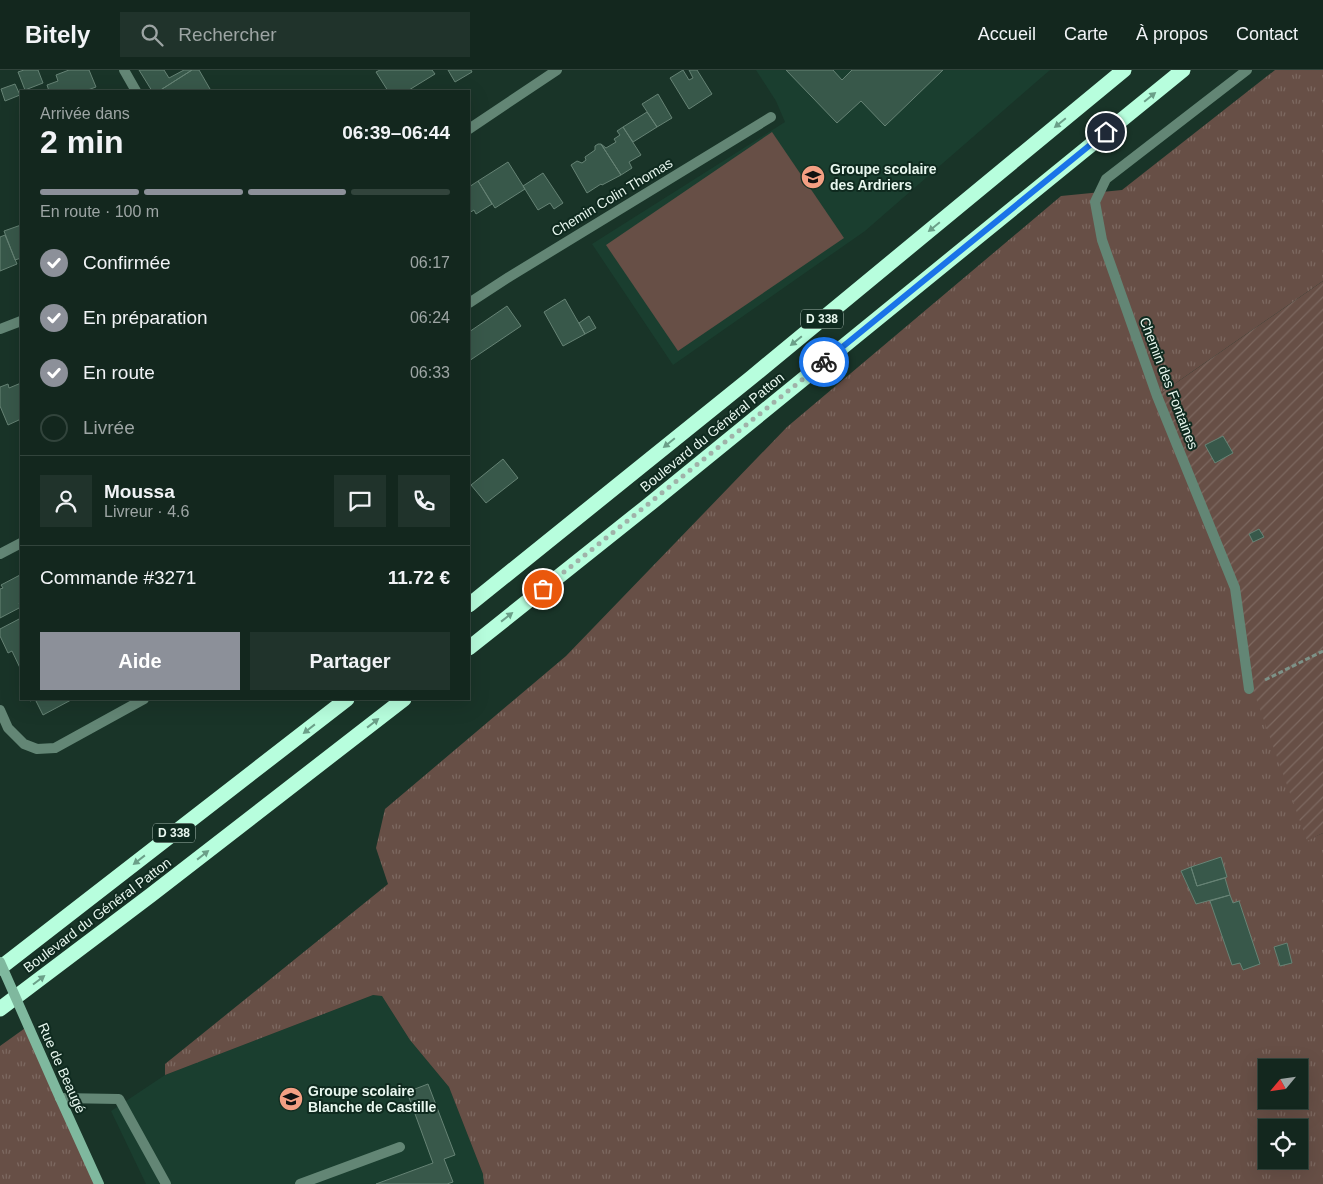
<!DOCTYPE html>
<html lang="fr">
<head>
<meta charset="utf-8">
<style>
  :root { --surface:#13271e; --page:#20332b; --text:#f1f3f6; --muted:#9da5a4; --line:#32443c; --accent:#8c9099 }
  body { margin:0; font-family:Arial,sans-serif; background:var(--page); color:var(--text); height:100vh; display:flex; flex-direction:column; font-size:19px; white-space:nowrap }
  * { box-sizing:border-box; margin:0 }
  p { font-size:16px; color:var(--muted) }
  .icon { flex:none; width:28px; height:28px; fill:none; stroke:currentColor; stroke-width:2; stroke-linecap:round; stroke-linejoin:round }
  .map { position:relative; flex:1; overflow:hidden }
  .drawer { position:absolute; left:20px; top:20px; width:450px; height:610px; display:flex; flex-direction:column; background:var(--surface); border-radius:0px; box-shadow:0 5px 20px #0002,0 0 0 1px var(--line) }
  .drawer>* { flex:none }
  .needle { width:32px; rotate:241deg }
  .tools { position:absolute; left:1258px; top:989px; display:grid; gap:10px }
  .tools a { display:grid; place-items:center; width:50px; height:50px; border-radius:0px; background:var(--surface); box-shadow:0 5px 20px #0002,0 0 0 1px var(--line); font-size:25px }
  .pin { position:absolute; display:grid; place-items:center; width:42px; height:42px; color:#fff; margin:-21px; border:2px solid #fff; border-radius:50%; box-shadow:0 1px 5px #0007 }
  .courier { position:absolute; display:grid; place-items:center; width:50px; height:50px; margin:-25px; border:4px solid #1a73e8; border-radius:50%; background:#fff; color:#222; box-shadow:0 1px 6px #0007 }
  .headline em { font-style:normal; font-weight:800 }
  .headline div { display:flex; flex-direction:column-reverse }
  .headline { display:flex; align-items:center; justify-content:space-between; height:85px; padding:0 20px }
  h1 { font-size:32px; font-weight:800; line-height:38px }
  .bar { display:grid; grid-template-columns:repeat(4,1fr); gap:8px 5px; align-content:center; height:60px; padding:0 20px }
  .bar i { height:6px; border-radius:4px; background:var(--line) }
  .bar .current { background:var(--accent) }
  .bar p { grid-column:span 4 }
  .line { display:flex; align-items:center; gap:12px; padding:0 20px; border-top:1px solid var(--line) }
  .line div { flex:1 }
  .round { display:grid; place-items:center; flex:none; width:52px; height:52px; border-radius:0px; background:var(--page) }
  ol { padding:0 20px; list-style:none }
  li { display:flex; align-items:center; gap:15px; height:55px }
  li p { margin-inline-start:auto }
  li .icon { padding:5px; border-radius:50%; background:var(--accent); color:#fff; stroke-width:4 }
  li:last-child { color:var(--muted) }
  li i { width:28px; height:28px; border:2px solid var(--line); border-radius:50% }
  .action { display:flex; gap:10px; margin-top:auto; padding:10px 20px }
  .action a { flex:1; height:58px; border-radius:0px; background:var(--accent); color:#fff; font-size:20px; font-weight:800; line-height:58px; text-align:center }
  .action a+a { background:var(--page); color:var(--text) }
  header { display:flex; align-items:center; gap:30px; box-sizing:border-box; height:70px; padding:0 25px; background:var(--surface); border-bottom:1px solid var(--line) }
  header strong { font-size:24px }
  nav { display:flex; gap:28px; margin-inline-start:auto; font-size:18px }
  .search { width:350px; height:45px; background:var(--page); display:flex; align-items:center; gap:12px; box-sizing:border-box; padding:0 18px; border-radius:0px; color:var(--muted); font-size:19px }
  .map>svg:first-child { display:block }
  .built { fill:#1a3e2f }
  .grass { fill:url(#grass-tufts); fill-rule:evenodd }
  .garden { fill:url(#garden-furrows) }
  .pitch { fill:#674f46 }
  .building { fill:#38584a; stroke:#668375 }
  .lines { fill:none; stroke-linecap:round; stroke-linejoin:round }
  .path { stroke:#7d9288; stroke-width:3; stroke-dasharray:5 2.5; stroke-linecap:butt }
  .lane { stroke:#638675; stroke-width:10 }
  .street { stroke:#638675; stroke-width:10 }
  .secondary { stroke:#7fb89e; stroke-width:10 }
  .highway { stroke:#b7fedd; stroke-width:15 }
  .secondary-bridge { stroke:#7fb89e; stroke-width:10 }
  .oneway { fill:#6b9f88 }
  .done { stroke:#a0b3a9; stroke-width:5; stroke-dasharray:0 9 }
  .route { stroke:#1a73e8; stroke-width:6 }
  .labels { text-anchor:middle; stroke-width:4; stroke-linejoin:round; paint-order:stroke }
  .shield { fill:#0f2a1f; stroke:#a7bab1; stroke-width:1 }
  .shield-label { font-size:12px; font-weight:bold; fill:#e8f7ef }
  .poi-label { font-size:14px; font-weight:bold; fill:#e8f7ef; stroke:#0f2a1f; text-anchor:start }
  .street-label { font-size:14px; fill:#e8f7ef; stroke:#0f2a1f }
</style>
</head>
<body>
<header>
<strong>Bitely</strong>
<div class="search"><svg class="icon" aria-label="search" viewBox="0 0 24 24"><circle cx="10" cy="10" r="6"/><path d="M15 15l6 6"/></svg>Rechercher</div>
<nav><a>Accueil</a><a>Carte</a><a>À propos</a><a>Contact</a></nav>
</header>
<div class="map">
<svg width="1323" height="1114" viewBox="0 0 1323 1114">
  <defs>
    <pattern id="grass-tufts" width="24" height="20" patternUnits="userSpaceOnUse" patternTransform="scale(1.25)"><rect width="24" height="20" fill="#674f46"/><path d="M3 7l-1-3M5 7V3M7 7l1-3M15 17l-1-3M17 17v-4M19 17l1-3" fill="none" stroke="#7d6961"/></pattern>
    <pattern id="garden-furrows" width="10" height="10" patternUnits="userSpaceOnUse" patternTransform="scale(1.25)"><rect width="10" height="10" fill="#674f46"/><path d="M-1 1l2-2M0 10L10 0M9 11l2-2" fill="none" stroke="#7d6961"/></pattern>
  </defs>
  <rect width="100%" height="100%" fill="#193428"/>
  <path class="built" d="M 756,0 L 1050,0 L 865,161 L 673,295 L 592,174 L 785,52 L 776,31 Z
    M 373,925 L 382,926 L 410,970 L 449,1017 L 483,1104 L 484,1114 L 146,1114 L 111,1041 L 165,1005 Z"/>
  <path class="grass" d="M 1275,0 L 1323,0 L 1323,211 L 1160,324 L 1238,516 L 1307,770 L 1323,763 L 1323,1114 L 484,1114 L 483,1104 L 449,1017 L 410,970 L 382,926 L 373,925 L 165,1005 L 165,994 L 388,814 L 376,778 L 385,739 L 566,586 L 787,357 L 1061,126 L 1122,120 ZM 1266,998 L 1299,998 L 1299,1030 L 1266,1030 ZM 1266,1058 L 1299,1058 L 1299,1090 L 1266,1090 Z
    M 28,956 L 99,1114 L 0,1114 L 0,976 Z"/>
  <path class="garden" d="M 1323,211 L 1323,763 L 1307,771 L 1252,617 L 1238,516 L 1160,324 Z"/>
  <path class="pitch" d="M 772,62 L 844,168 L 678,281 L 606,175 Z"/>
  <path class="building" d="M 24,0 L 38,0 L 43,13 L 25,20 L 18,2 Z
    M 69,0 L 89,0 L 96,17 L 85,21 L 49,21 L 47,15 L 58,11 L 56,5 Z
    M 139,0 L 164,0 L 169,8 L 184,0 L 192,0 L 159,21 L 152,21 Z
    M 192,0 L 199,0 L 210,19 L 207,21 L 159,21 Z
    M 380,0 L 432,0 L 435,4 L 409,20 L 410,21 L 388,21 L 376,2 Z
    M 448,0 L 471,0 L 472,2 L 455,12 Z
    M 683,0 L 689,10 L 693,8 L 689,0 L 697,0 L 712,24 L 689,39 L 670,8 Z
    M 786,0 L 833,0 L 842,10 L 852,0 L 943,0 L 885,56 L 861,31 L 837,53 Z
    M 15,14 L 20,25 L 5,31 L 1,19 Z
    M 658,24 L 672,48 L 657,57 L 642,34 Z
    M 647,42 L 657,57 L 633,72 L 623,57 Z
    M 623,57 L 641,85 L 629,92 L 632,98 L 621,105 L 601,74 L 606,78 L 616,72 L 614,69 L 620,65 L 617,61 Z
    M 598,74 L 601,74 L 621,105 L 602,115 L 601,114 L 587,123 L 571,95 L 577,91 L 582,93 L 586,90 L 585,87 L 595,80 L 595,76 Z
    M 508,92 L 525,119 L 495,138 L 478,111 Z
    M 543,103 L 563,133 L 554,139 L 550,133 L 538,140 L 523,116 Z
    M 478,111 L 492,134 L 476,144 L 474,140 L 469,143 L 469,117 Z
    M 21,155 L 21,188 L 15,190 L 4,161 Z
    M 5,165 L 17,194 L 0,201 L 0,167 Z
    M 565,229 L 585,264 L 563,276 L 544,242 Z
    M 507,236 L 521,256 L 469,291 L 469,262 Z
    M 589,246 L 596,258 L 585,264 L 579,253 Z
    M 21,313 L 21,349 L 8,355 L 0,336 L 0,317 L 8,314 L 9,318 Z
    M 1223,366 L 1233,383 L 1215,393 L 1205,375 Z
    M 503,389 L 518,408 L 486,433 L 471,415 Z
    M 1259,459 L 1264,467 L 1253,472 L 1249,464 Z
    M 20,505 L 21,508 L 21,532 L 19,533 L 21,537 L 0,548 L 0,519 L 3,518 L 1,515 Z
    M 21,548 L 21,600 L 12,581 L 8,583 L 0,566 L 0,559 Z
    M 29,629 L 70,629 L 71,630 L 43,645 L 35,629 L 30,631 Z
    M 1221,787 L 1227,807 L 1197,816 L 1191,797 Z
    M 1191,797 L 1197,816 L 1225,808 L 1230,825 L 1196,834 L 1181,801 Z
    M 1230,825 L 1233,833 L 1239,831 L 1260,894 L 1243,900 L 1240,893 L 1232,895 L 1210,831 Z
    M 1287,873 L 1292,893 L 1280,896 L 1274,877 Z
    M 428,1014 L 455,1085 L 444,1089 L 453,1112 L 447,1114 L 376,1114 L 433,1093 L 407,1022 Z"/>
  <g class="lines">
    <path class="path" d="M 1265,610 L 1323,581"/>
    <path class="lane" d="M 60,1028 L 119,1029 L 166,1114
      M 300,1114 L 400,1077"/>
    <path class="street" d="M 124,0 L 136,21
      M 1247,0 L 1106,109 L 1095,132 L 1102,170 L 1157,326 L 1235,518 L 1249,619
      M 469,59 L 557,0
      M 469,233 L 509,207 L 771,47
      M 0,259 L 21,251
      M 0,484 L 21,473
      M 0,640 L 8,658 L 24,674 L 37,679 L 55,678 L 144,629"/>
    <path class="secondary" d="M 60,1028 L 99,1114"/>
    <path class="highway" d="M 469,535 L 752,307 L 1124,0
      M 469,578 L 646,437 L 1183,0
      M 0,898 L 347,629
      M 0,939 L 151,825 L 404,629"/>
    <path class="secondary-bridge" d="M 0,892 L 60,1028"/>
  </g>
  <defs><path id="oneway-solid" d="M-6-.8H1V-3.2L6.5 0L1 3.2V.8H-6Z" transform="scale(1.25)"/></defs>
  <g class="oneway">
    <use href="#oneway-solid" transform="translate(1150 27) rotate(-39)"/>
    <use href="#oneway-solid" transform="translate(1060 53) rotate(141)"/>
    <use href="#oneway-solid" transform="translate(934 157) rotate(141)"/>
    <use href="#oneway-solid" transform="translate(796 271) rotate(141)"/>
    <use href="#oneway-solid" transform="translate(669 373) rotate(141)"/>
    <use href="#oneway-solid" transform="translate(507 547) rotate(-38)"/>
    <use href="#oneway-solid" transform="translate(373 653) rotate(-38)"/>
    <use href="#oneway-solid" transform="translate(309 659) rotate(142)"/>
    <use href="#oneway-solid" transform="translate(203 785) rotate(-38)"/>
    <use href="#oneway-solid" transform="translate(139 790) rotate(142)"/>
    <use href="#oneway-solid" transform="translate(39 910) rotate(-37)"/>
  </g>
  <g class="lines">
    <path class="done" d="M 543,519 L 824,292"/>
    <path class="route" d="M 824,292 L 1106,62"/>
  </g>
  <defs>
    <g id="school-disc" transform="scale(1.25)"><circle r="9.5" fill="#f39f83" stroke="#0f2a1f"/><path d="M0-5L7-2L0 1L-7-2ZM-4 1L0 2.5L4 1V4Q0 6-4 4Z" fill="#111"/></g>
  </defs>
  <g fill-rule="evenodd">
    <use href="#school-disc" x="813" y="107"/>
    <use href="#school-disc" x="291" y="1029"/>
  </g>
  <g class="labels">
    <g class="shield">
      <rect x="801" y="239.5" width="42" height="19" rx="4"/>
      <rect x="153" y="753.5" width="42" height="19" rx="4"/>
    </g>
    <g class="shield-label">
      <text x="822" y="253">D 338</text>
      <text x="174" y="767">D 338</text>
    </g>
    <g class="poi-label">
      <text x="830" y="104">Groupe scolaire<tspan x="830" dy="16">des Ardriers</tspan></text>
      <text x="308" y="1026">Groupe scolaire<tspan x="308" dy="16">Blanche de Castille</tspan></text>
    </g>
    <g class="street-label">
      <text transform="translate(612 127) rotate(-31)" y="5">Chemin Colin Thomas</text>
      <text transform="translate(1169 313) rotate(69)" y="5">Chemin des Fontaines</text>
      <text transform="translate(712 362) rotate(-39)" y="5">Boulevard du Général Patton</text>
      <text transform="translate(97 845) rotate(-37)" y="5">Boulevard du Général Patton</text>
      <text transform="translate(62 998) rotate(66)" y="5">Rue de Beaugé</text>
    </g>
  </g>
</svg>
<div class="tools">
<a><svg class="needle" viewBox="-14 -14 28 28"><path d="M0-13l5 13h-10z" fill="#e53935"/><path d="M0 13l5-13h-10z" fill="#9da5a4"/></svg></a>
<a><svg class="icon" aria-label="locate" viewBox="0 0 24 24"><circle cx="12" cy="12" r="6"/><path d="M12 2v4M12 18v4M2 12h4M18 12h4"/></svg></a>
</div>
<div class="pin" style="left:543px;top:519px;background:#ea580c"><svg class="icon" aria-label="bag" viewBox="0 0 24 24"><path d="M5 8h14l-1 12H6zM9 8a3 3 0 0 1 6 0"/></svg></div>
<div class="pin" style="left:1106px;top:62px;background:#1f2937"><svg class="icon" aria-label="home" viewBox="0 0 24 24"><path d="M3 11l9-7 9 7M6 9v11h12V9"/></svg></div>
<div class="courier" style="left:824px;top:292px"><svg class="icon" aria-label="bike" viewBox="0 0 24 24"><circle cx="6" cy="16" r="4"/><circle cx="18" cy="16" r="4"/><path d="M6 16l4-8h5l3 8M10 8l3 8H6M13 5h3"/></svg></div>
<section class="drawer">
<div class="headline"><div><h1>2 min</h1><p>Arrivée dans</p></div><em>06:39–06:44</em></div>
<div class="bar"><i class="current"></i><i class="current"></i><i class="current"></i><i></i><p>En route · 100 m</p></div>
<ol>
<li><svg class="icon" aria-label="check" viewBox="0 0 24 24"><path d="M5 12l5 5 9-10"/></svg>Confirmée<p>06:17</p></li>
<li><svg class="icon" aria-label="check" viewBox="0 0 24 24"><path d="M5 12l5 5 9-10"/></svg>En préparation<p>06:24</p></li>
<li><svg class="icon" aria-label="check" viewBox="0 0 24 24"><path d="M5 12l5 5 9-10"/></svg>En route<p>06:33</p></li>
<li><i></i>Livrée</li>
</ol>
<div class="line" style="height:90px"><a class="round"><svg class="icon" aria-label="person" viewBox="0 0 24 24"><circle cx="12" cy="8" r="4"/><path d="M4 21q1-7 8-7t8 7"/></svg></a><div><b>Moussa</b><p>Livreur · 4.6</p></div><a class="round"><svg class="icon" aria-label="chat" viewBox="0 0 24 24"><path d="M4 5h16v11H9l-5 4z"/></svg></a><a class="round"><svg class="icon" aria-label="phone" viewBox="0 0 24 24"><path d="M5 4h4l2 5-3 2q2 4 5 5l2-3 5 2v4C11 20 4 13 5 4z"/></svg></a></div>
<div class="line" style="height:65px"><div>Commande #3271</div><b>11.72 €</b></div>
<div class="action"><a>Aide</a><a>Partager</a></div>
</section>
</div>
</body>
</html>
